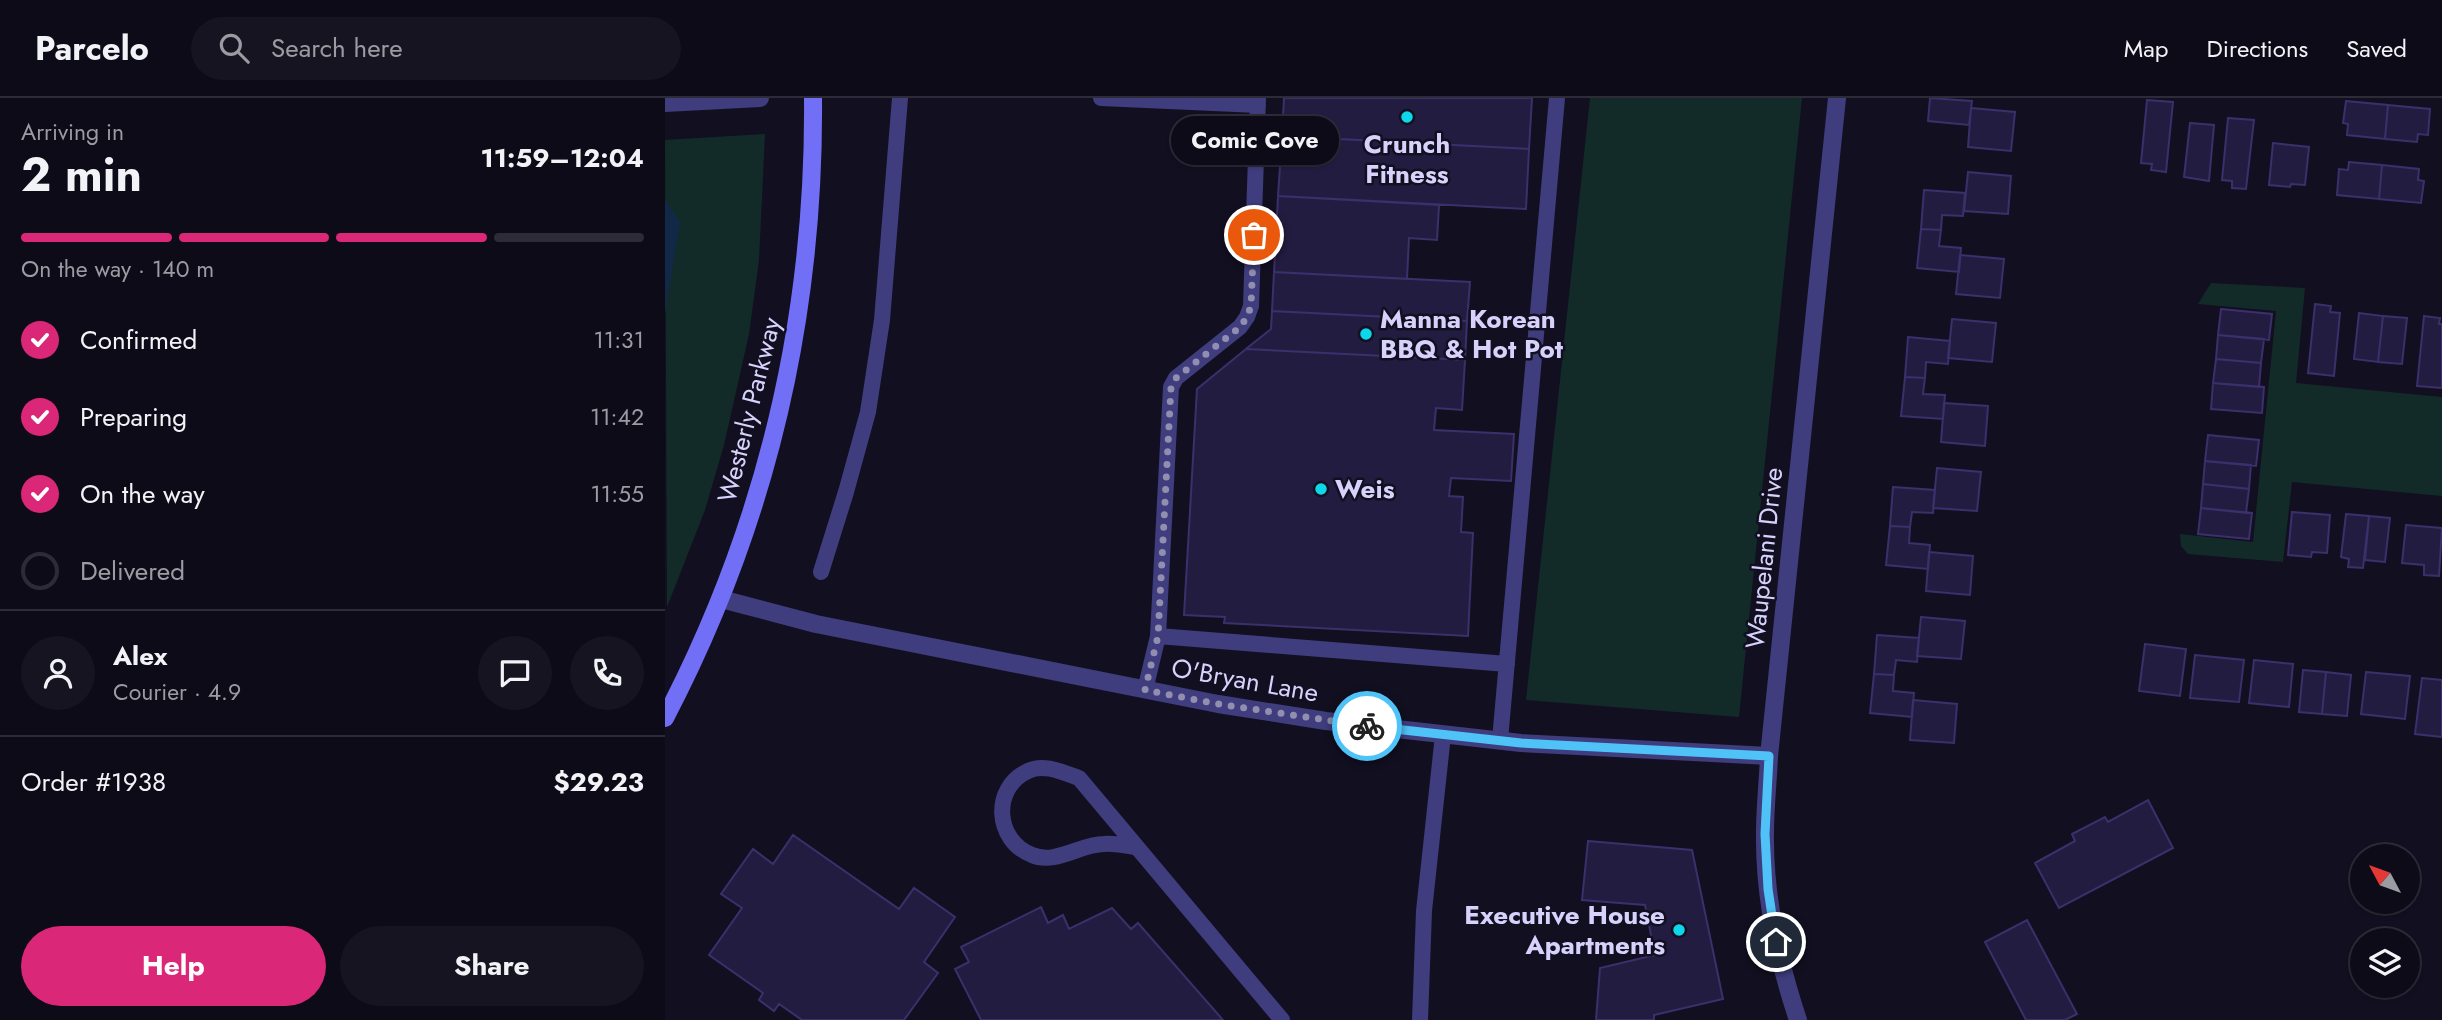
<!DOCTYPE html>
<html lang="en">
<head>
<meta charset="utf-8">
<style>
  :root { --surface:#0e0b19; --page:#171422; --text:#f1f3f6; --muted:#9b9ba2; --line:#2e2b38; --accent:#db2777 }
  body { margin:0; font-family:Jost,sans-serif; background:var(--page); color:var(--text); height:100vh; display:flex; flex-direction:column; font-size:26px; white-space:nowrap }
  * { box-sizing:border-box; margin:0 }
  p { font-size:23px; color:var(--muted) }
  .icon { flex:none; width:38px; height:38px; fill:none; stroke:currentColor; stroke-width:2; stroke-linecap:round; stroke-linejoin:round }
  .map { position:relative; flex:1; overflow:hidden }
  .panel { display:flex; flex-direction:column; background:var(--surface); width:665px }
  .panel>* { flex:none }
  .needle { width:46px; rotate:311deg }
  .buttons { position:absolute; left:1685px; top:746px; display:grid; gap:14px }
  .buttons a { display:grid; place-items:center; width:70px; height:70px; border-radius:50%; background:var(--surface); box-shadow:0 2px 5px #0004,0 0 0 2px var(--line); font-size:35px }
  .pin { position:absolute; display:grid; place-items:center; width:60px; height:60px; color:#fff; margin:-30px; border:4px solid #fff; border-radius:50%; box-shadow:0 2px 7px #0007 }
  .courier { position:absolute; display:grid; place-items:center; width:70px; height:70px; margin:-35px; border:5px solid #4fc3f7; border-radius:50%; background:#fff; color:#222; box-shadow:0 2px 9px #0007 }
  .bubble { position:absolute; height:49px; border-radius:24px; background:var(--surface); box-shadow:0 2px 5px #0004,0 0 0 2px var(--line); font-size:23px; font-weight:700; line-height:49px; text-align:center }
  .overview em { font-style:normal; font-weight:700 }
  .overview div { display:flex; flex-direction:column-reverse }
  .overview { display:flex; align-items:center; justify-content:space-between; height:119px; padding:0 21px }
  h1 { font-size:46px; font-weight:700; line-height:52px }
  .bar { display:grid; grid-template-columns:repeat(4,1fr); gap:10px 7px; align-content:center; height:84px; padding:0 21px }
  .bar i { height:9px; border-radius:5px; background:var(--line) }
  .bar .selected { background:var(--accent) }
  .bar p { grid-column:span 4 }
  .line { display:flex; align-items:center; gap:18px; padding:0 21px; border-top:2px solid var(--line) }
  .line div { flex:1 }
  .round { display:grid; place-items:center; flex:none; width:74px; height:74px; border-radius:37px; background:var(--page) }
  ol { padding:0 21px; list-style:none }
  li { display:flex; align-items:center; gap:21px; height:77px }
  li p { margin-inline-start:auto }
  li .icon { padding:7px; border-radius:50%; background:var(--accent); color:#fff; stroke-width:4 }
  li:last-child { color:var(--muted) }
  li i { width:38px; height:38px; border:4px solid var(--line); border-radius:50% }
  .primary-button { display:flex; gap:14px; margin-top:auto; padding:14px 21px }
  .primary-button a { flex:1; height:80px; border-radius:42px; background:var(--accent); color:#fff; font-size:28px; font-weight:700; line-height:80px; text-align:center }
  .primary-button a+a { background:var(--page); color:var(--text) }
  header { display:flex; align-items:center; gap:42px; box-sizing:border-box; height:98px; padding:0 35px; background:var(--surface); border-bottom:2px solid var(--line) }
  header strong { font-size:33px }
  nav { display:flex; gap:38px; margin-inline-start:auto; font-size:24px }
  .search { width:490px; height:63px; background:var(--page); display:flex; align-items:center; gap:18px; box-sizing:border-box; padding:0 24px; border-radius:38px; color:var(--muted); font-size:26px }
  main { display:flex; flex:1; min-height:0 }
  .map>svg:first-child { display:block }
  .green { fill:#122b29 }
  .water { fill:#122847 }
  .building { fill:#231c41; stroke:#3b306b; stroke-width:2 }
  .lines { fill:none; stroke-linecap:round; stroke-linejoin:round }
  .service { stroke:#3f3d7d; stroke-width:16 }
  .minor { stroke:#3f3d7d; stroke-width:18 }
  .tertiary { stroke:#3f3d7d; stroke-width:18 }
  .secondary { stroke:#716ff6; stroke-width:18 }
  .done { stroke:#918eaf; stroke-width:7; stroke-dasharray:0 12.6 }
  .route { stroke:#4fc3f7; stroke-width:9 }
  .poi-dot { fill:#0fd7eb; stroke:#120f21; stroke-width:2.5 }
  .labels { text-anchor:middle; stroke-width:5; stroke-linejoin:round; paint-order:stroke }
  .poi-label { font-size:26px; font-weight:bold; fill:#d6d2fc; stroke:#120f21; text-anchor:start }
  .street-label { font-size:26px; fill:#d6d2fc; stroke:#120f21 }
</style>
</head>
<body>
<header>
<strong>Parcelo</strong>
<div class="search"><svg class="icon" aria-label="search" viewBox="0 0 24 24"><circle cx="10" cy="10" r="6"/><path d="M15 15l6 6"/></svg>Search here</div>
<nav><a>Map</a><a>Directions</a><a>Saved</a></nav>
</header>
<main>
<section class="panel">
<div class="overview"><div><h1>2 min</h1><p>Arriving in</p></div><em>11:59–12:04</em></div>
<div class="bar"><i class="selected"></i><i class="selected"></i><i class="selected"></i><i></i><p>On the way · 140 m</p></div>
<ol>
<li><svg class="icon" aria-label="check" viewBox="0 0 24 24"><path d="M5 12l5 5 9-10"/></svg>Confirmed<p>11:31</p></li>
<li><svg class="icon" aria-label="check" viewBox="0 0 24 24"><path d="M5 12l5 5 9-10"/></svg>Preparing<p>11:42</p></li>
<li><svg class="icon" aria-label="check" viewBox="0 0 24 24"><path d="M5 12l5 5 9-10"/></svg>On the way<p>11:55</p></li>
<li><i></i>Delivered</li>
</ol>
<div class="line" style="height:126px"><a class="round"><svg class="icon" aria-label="person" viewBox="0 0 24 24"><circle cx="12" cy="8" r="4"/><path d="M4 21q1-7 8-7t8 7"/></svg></a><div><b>Alex</b><p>Courier · 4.9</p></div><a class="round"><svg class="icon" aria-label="chat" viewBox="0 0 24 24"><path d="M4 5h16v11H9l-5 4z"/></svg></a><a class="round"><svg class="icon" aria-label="phone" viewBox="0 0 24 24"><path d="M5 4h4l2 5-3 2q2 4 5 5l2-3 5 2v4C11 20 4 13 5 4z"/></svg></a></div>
<div class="line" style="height:91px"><div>Order #1938</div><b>$29.23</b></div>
<div class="primary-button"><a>Help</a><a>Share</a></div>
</section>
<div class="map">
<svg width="1777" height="922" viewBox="0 0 1777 922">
  <rect width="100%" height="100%" fill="#120f21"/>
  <path class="green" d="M 925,0 L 1137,0 L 1074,619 L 861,602 Z
    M 100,36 L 94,162 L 84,236 L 59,347 L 40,412 L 2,509 L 0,42 Z
    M 1546,185 L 1640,190 L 1631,285 L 1777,299 L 1777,398 L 1627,384 L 1618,464 L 1523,456 L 1516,448 L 1515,436 L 1588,444 L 1611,213 L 1533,206 Z"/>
  <path class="water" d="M 0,102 L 15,124 L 0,216 Z"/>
  <path class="building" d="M 619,0 L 867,0 L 864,51 L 617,38 Z
    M 1265,0 L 1307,3 L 1304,27 L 1263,23 Z
    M 1482,2 L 1508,4 L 1501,74 L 1486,72 L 1487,66 L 1476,65 Z
    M 1681,3 L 1723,7 L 1720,41 L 1682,37 L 1683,26 L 1678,25 Z
    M 1723,7 L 1765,11 L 1763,37 L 1753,36 L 1752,44 L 1720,41 Z
    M 1306,10 L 1350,14 L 1346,53 L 1303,49 Z
    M 1563,20 L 1589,22 L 1581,91 L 1567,90 L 1567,83 L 1557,82 Z
    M 1525,25 L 1549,27 L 1544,83 L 1519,79 Z
    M 617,38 L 864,51 L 861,111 L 613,98 Z
    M 1608,45 L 1644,49 L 1640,87 L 1626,86 L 1625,89 L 1604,87 Z
    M 1684,64 L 1717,67 L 1714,101 L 1672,97 L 1674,71 L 1683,72 Z
    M 1717,67 L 1754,71 L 1753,82 L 1759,83 L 1756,105 L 1714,101 Z
    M 1303,74 L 1346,78 L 1343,116 L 1299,113 Z
    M 1259,92 L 1300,95 L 1298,118 L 1277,117 L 1276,132 L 1256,131 Z
    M 613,98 L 774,107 L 772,142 L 744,140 L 742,181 L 609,174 Z
    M 1256,131 L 1276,132 L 1274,148 L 1296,150 L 1294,174 L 1252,170 Z
    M 1295,157 L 1339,161 L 1335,200 L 1291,196 Z
    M 609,174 L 805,184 L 802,223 L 607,213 Z
    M 1650,206 L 1666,208 L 1665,214 L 1675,215 L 1669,278 L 1643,275 Z
    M 1556,211 L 1607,216 L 1604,242 L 1553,237 Z
    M 607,213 L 802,223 L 800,262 L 581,251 L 606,231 Z
    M 1694,215 L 1718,218 L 1713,264 L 1689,261 Z
    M 1718,218 L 1742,220 L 1737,266 L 1713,264 Z
    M 1759,218 L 1775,220 L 1774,226 L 1777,226 L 1777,290 L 1752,288 Z
    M 1287,221 L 1331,225 L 1327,264 L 1283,260 Z
    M 1553,237 L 1599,241 L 1596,265 L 1551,261 Z
    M 1243,239 L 1285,243 L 1283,266 L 1261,264 L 1260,280 L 1240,279 Z
    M 581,251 L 800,262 L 797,312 L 771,310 L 769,332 L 849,336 L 846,383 L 786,380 L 784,398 L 798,399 L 796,434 L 808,435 L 803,538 L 559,525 L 560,519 L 519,517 L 532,291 Z
    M 1551,261 L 1596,265 L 1594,289 L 1548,285 Z
    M 1240,279 L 1260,280 L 1258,296 L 1280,297 L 1278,321 L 1236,318 Z
    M 1548,285 L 1599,289 L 1597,315 L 1546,311 Z
    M 1279,305 L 1323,308 L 1320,348 L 1276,344 Z
    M 1543,337 L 1594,342 L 1591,368 L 1540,363 Z
    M 1540,363 L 1586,367 L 1584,391 L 1538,386 Z
    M 1272,370 L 1316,374 L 1312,413 L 1268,410 Z
    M 1538,386 L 1584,391 L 1581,415 L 1536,410 Z
    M 1228,389 L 1270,392 L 1268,415 L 1247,414 L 1245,429 L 1225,428 Z
    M 1536,410 L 1587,415 L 1584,441 L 1533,436 Z
    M 1627,414 L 1665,417 L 1662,455 L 1647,454 L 1646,459 L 1623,457 Z
    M 1681,416 L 1704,418 L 1698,470 L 1683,469 L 1684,461 L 1676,459 Z
    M 1704,418 L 1725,420 L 1720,464 L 1700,462 Z
    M 1741,427 L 1777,430 L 1774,478 L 1759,477 L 1759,467 L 1737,465 Z
    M 1225,428 L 1245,429 L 1244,445 L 1265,447 L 1263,471 L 1221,467 Z
    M 1264,454 L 1308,458 L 1305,497 L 1261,493 Z
    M 1256,519 L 1300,523 L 1296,561 L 1252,558 Z
    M 1212,537 L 1254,540 L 1252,564 L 1231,562 L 1229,577 L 1209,576 Z
    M 1480,546 L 1521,551 L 1515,598 L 1474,593 Z
    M 1530,557 L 1579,562 L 1574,604 L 1525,600 Z
    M 1589,562 L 1628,566 L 1624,609 L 1584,605 Z
    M 1638,572 L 1661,574 L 1657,616 L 1634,614 Z
    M 1661,574 L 1686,577 L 1682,618 L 1657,616 Z
    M 1701,574 L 1745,578 L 1740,621 L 1696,616 Z
    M 1209,576 L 1229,577 L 1228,593 L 1249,595 L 1247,619 L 1205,615 Z
    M 1757,580 L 1777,582 L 1777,639 L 1750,636 Z
    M 1248,602 L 1292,606 L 1289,645 L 1245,642 Z
    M 1483,702 L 1508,750 L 1394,810 L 1370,765 L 1410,743 L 1407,736 L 1440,719 L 1443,724 Z
    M 128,737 L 234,811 L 249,790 L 290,819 L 259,864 L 273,875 L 239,922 L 137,922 L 114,906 L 109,913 L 94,902 L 98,895 L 44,857 L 77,810 L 56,796 L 88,751 L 108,766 Z
    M 923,743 L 1027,752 L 1058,901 L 989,917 L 989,922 L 931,922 L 935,870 L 990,857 L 980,807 L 917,802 Z
    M 376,809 L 383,825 L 398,817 L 404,831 L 447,810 L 466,831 L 473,825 L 558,922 L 316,922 L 290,871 L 304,864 L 296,849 Z
    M 1362,822 L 1412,916 L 1400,922 L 1361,922 L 1320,844 Z"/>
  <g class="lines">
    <path class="service" d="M 436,0 L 593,7
      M 156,474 L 181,394 L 203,314 L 217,222 L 235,0
      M 493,538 L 842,566
      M 480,592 L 493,538 L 506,289 L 511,280 L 575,229 L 582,219 L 586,208 L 593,0
      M 835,642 L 892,0
      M 471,749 C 461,748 450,745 439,746 C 415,746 391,767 367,757 C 330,743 326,690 363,673 C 379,665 399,675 414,680 L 617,922
      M 755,922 L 759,813 L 778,637"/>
    <path class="minor" d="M 0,5 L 95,0
      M 56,501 L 151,526 L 553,606 L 661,623 L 856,645 L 1104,658"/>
    <path class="tertiary" d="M 1133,922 C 1113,862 1099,798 1100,735 C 1100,709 1103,684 1104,658 L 1172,0"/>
    <path class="secondary" d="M 0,620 C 102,425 150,219 148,0"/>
  </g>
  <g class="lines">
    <path class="done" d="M 589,137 L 586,208 L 582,219 L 575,229 L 511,280 L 506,289 L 493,538 L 480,592 L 553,606 L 702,628"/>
    <path class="route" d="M 702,628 L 856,645 L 1104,658 L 1100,736 L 1103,791 L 1111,844"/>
  </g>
  <g class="poi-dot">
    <circle cx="742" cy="19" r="7"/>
    <circle cx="701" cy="236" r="7"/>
    <circle cx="656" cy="391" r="7"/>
    <circle cx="1014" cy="832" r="7"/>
  </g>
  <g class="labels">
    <g class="poi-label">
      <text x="742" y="55" text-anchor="middle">Crunch<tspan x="742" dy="30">Fitness</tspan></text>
      <text x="715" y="230">Manna Korean<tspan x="715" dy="30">BBQ &amp; Hot Pot</tspan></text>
      <text x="670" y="400">Weis</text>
      <text x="1000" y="826" text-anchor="end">Executive House<tspan x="1000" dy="30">Apartments</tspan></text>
    </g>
    <g class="street-label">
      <text transform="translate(84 312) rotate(-76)" y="9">Westerly Parkway</text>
      <text transform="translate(1099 460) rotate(-84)" y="9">Waupelani Drive</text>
      <text transform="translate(580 582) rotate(10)" y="9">O'Bryan Lane</text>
    </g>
  </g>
</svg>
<div class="buttons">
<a><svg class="needle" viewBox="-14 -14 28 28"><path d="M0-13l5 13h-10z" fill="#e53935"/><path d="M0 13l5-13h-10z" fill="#9b9ba2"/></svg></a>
<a><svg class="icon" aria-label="layers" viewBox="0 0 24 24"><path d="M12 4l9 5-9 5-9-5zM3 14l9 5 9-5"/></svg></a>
</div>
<div class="pin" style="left:589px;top:137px;background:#ea580c"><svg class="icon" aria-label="bag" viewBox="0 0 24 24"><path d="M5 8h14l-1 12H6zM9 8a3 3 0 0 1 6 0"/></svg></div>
<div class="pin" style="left:1111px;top:844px;background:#1f2937"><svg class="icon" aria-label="home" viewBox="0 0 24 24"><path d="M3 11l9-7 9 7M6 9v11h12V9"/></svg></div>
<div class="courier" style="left:702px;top:628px"><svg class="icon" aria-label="bike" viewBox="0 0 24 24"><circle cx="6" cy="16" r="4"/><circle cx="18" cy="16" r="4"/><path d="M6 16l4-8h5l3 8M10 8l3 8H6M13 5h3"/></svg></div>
<div class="bubble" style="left:506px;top:18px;width:168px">Comic Cove</div>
</div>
</main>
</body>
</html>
